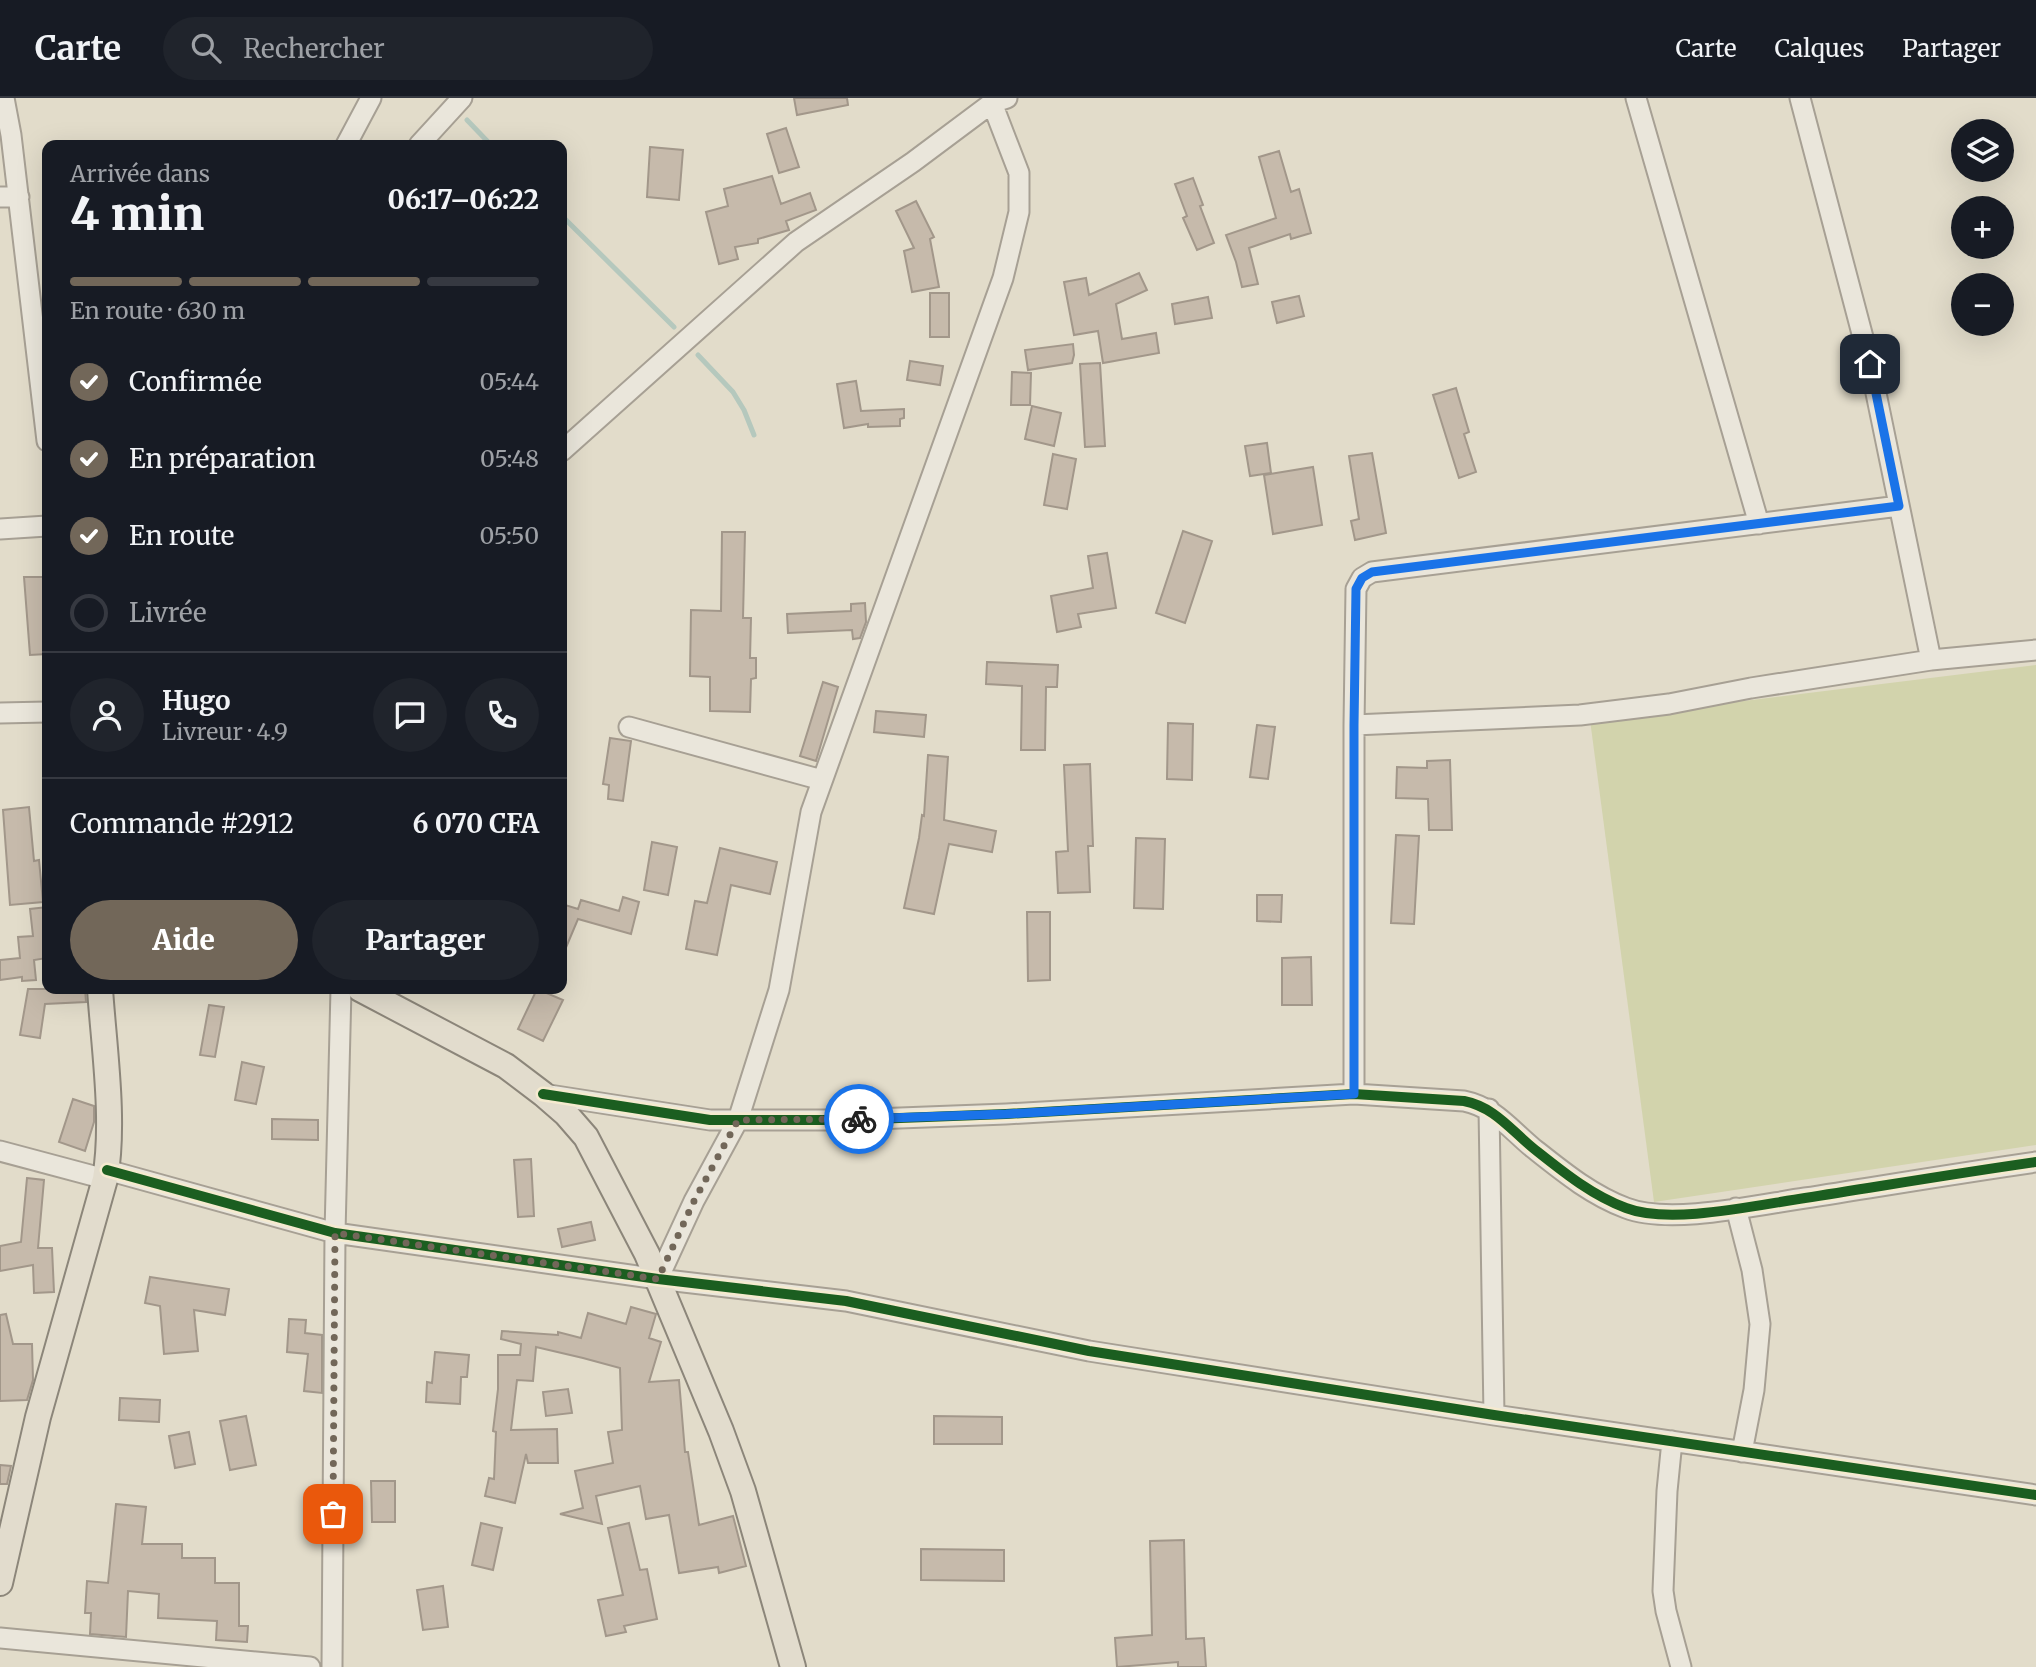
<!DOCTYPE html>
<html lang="fr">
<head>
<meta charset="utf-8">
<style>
  :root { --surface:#171b24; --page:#20242c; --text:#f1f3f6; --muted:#9ea1a6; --line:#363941; --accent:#726759 }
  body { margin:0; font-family:Merriweather,serif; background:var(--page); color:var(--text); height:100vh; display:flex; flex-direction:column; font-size:26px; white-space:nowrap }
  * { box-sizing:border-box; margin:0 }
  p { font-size:23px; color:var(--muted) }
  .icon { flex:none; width:38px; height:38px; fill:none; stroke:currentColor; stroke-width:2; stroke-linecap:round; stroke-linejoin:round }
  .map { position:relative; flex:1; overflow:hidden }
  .details { position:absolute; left:42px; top:42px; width:525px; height:854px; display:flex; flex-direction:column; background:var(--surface); border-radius:14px; box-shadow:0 7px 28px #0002 }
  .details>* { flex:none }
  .controls { position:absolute; left:1951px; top:21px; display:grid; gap:14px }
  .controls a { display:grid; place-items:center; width:63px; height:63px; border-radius:50%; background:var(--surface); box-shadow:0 7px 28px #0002; font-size:35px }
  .pin { position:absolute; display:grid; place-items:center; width:60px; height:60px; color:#fff; margin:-30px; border-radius:14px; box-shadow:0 4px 10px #0006 }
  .courier { position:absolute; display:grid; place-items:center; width:70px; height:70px; margin:-35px; border:5px solid #1a73e8; border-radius:50%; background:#fff; color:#222; box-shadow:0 2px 9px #0007 }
  .head em { font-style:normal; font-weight:800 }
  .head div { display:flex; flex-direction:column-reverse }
  .head { display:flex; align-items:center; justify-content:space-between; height:119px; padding:0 28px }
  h1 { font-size:46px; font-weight:800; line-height:52px }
  .bar { display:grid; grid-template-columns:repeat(4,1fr); gap:10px 7px; align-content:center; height:84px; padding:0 28px }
  .bar i { height:9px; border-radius:5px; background:var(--line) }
  .bar .selected { background:var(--accent) }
  .bar p { grid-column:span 4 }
  .line { display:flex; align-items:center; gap:18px; padding:0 28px; border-top:2px solid var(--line) }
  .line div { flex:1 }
  .round { display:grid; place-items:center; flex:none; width:74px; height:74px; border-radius:37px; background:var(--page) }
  ol { padding:0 28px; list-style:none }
  li { display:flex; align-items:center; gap:21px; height:77px }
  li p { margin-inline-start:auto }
  li .icon { padding:7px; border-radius:50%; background:var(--accent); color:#fff; stroke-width:4 }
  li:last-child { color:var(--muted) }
  li i { width:38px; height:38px; border:4px solid var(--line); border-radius:50% }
  .button { display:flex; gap:14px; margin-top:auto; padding:14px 28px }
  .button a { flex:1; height:80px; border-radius:42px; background:var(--accent); color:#fff; font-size:28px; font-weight:800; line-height:80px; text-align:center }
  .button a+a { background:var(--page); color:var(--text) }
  header { display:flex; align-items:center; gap:42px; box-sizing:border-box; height:98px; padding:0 35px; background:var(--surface); border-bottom:2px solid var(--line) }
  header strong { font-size:33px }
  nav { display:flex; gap:38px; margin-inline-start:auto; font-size:24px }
  .search { width:490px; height:63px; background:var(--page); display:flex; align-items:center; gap:18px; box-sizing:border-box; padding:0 24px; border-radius:38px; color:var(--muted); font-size:26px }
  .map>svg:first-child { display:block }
  .green { fill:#d2d3ac }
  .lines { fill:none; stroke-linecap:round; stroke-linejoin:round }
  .stream { stroke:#b5c8bd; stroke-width:5 }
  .building { fill:#c6baab; stroke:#a2978a; stroke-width:2 }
  .minor-casing { stroke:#a7a094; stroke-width:23 }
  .major-casing { stroke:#8c867a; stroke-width:28 }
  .minor { stroke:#eae6db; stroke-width:19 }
  .major { stroke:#e2dccd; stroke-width:24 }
  .cycleway-casing { stroke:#f5eacf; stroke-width:15 }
  .cycleway { stroke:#1b5e20; stroke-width:10 }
  .done { stroke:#726759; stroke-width:7; stroke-dasharray:0 12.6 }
  .route { stroke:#1a73e8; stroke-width:9 }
</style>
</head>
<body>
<header>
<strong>Carte</strong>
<div class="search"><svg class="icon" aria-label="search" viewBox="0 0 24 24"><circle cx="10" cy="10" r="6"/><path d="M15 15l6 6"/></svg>Rechercher</div>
<nav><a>Carte</a><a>Calques</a><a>Partager</a></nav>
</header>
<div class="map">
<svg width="2036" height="1569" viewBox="0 0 2036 1569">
  <rect width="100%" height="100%" fill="#e2dcca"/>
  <path class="green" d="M 2036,567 L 2036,1047 L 1654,1104 L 1590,622 Z"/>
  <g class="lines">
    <path class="stream" d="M 467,22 L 491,47
      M 562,118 L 674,229
      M 698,257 L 733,294 L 744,312 L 754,337"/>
  </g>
  <path class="building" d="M 794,0 L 847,0 L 848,7 L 797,17 Z
    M 786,30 L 799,69 L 779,75 L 767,36 Z
    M 650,49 L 683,52 L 679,102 L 647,99 Z
    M 1279,53 L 1291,94 L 1299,91 L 1311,135 L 1291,141 L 1290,136 L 1249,150 L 1258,186 L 1242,189 L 1236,164 L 1226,137 L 1276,120 L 1259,59 Z
    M 772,78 L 781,106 L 810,95 L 816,112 L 786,123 L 789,132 L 758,141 L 758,145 L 735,149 L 738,161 L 719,166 L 706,114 L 728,108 L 724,91 Z
    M 1193,80 L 1203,107 L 1200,108 L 1214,145 L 1197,152 L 1183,120 L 1187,118 L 1175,86 Z
    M 916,103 L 934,139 L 930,141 L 939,189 L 912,194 L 904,153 L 914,150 L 896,113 Z
    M 1139,175 L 1147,192 L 1116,206 L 1122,241 L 1156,235 L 1159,255 L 1103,265 L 1098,233 L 1074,237 L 1064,184 L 1086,180 L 1089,197 Z
    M 930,195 L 949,195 L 949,239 L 930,239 Z
    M 1299,198 L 1304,218 L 1277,225 L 1272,204 Z
    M 1208,199 L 1212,220 L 1175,226 L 1172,206 Z
    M 1073,246 L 1074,257 L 1072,265 L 1028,272 L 1025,252 Z
    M 910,263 L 943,268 L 940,287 L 907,282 Z
    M 1100,265 L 1105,348 L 1085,349 L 1080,266 Z
    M 1012,274 L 1031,275 L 1030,307 L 1011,307 Z
    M 856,283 L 861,313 L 904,311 L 904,320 L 900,321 L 900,328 L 868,329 L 868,326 L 844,330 L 837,286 Z
    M 1456,290 L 1469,334 L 1464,336 L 1476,374 L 1459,380 L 1433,297 Z
    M 1032,308 L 1061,315 L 1054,348 L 1025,341 Z
    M 1267,345 L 1271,375 L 1250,378 L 1245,348 Z
    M 1372,355 L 1386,435 L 1355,442 L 1351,423 L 1359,421 L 1349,358 Z
    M 1053,356 L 1076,361 L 1067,411 L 1044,407 Z
    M 1313,369 L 1322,427 L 1273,436 L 1264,377 Z
    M 1183,433 L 1212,443 L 1185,525 L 1156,515 Z
    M 722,434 L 745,434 L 743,520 L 751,520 L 750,560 L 756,560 L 756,580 L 751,581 L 750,614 L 710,613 L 710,579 L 690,578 L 691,512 L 721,513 Z
    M 1107,455 L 1116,510 L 1078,516 L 1081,529 L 1057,534 L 1051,498 L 1093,490 L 1088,458 Z
    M 24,479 L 43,479 L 47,556 L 30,557 Z
    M 865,505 L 866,524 L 860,540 L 853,541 L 852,532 L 788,535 L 787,516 L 851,513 L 851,506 Z
    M 987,564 L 1058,567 L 1057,589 L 1046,589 L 1045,652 L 1021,652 L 1022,588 L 986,586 Z
    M 823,584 L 838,589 L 816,663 L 800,658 Z
    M 876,613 L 926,617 L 924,639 L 874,634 Z
    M 1168,625 L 1193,626 L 1192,682 L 1167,681 Z
    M 1257,627 L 1275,629 L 1268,681 L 1250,679 Z
    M 610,640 L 631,643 L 623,703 L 608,701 L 609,687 L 603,686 Z
    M 928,657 L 948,659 L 944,722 L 996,733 L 992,754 L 949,746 L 934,816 L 904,810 L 919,740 L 922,717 L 924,718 Z
    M 1450,662 L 1452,732 L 1429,732 L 1428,701 L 1396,700 L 1397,669 L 1427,670 L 1427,663 Z
    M 1090,666 L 1093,748 L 1088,748 L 1090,794 L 1058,795 L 1056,754 L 1068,753 L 1064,667 Z
    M 29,709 L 34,763 L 39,762 L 43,804 L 10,807 L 3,712 Z
    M 1396,737 L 1419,738 L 1414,826 L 1391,825 Z
    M 1136,740 L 1165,741 L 1163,811 L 1134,810 Z
    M 652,744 L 677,749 L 668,797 L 644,792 Z
    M 720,750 L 777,764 L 770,796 L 731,787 L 717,857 L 686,851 L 695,803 L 707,805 Z
    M 1257,797 L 1282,797 L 1281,824 L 1257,823 Z
    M 623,799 L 639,804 L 631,836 L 578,821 L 562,859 L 562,806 L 578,811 L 581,802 L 619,813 Z
    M 47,809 L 47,860 L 34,862 L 36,882 L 22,883 L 22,879 L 0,882 L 0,862 L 20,860 L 18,839 L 33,838 L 30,811 Z
    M 1027,814 L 1050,814 L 1050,882 L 1028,883 Z
    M 1311,859 L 1312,907 L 1282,907 L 1282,860 Z
    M 28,891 L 85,891 L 86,904 L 45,906 L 40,940 L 20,937 Z
    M 537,891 L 563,902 L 543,943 L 518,931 Z
    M 209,907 L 224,909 L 215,959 L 200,957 Z
    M 242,964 L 264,969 L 256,1006 L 235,1002 Z
    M 73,1001 L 94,1008 L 94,1024 L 85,1053 L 59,1044 Z
    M 272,1021 L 318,1022 L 318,1042 L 272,1041 Z
    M 531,1061 L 534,1118 L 518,1119 L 514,1062 Z
    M 27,1080 L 44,1082 L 38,1150 L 52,1150 L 54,1194 L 34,1195 L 33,1167 L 0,1173 L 0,1148 L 21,1144 Z
    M 591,1124 L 595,1142 L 562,1149 L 558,1131 Z
    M 150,1179 L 229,1191 L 225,1217 L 194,1212 L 198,1253 L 164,1256 L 160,1208 L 145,1205 Z
    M 631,1209 L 656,1216 L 649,1240 L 661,1244 L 649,1284 L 679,1282 L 685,1354 L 688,1354 L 699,1427 L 733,1418 L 746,1468 L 719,1475 L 718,1469 L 679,1475 L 669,1417 L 646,1421 L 640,1388 L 596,1398 L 602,1426 L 560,1416 L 583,1410 L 575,1373 L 613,1365 L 608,1334 L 622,1332 L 620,1270 L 583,1260 L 536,1249 L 533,1283 L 517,1282 L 511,1332 L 557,1331 L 558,1365 L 528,1365 L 526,1356 L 515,1405 L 485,1398 L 489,1380 L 494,1381 L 496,1334 L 493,1333 L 498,1291 L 498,1257 L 520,1257 L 521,1246 L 501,1241 L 502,1233 L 558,1237 L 558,1234 L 581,1240 L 588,1215 L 626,1226 Z
    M 6,1216 L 13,1246 L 32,1246 L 33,1282 L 27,1302 L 0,1303 L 0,1217 Z
    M 289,1221 L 306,1222 L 305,1235 L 322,1237 L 322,1295 L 304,1293 L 308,1256 L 287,1254 Z
    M 435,1254 L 469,1257 L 467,1279 L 461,1279 L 460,1306 L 426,1304 L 427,1284 L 432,1285 Z
    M 568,1291 L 572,1315 L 546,1318 L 543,1294 Z
    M 120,1300 L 160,1302 L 159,1324 L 119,1322 Z
    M 246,1318 L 256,1367 L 230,1372 L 220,1323 Z
    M 934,1318 L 1002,1319 L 1002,1346 L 934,1346 Z
    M 189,1334 L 195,1366 L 175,1370 L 169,1338 Z
    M 0,1367 L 11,1368 L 7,1386 L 0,1386 Z
    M 371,1383 L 395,1383 L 395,1424 L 372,1424 Z
    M 116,1406 L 146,1409 L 142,1446 L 182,1446 L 182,1460 L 215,1460 L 215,1485 L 239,1485 L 239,1528 L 248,1528 L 247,1544 L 216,1542 L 217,1523 L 158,1520 L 159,1496 L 128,1493 L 126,1539 L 90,1536 L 91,1515 L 85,1515 L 87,1483 L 108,1485 Z
    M 481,1425 L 502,1430 L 493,1472 L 472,1467 Z
    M 629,1425 L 640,1472 L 647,1471 L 657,1521 L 624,1528 L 626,1534 L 606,1538 L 598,1502 L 623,1497 L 608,1430 Z
    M 1184,1442 L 1186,1541 L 1204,1540 L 1206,1569 L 1178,1569 L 1178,1564 L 1117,1569 L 1115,1540 L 1152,1537 L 1150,1443 Z
    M 921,1451 L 1004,1452 L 1004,1483 L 921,1482 Z
    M 443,1488 L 448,1529 L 423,1532 L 417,1492 Z"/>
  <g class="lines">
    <g class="minor-casing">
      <path id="minor" d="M 4,0 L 11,37 L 47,343
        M 1636,0 L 1759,426
        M 1800,0 L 1870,266 L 1931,562
        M 346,47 L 371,0
        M 419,47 L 462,0
        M 0,99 L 19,99
        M 562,353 L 796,144 L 913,64 L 992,5 L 1007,0
        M 0,431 L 47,428
        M 0,615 L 47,614
        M 1354,627 L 1580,617 L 1669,606 L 1751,590 L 1931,562 L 2036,552
        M 629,629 L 822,682
        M 543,996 L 710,1022 L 847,1022 L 1006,1016 L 1354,996 L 1464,1003 C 1494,1009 1510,1031 1533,1050 C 1562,1073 1591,1097 1626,1110 C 1670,1127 1757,1107 1805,1100 C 1882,1088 1959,1075 2036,1064
        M 1354,996 L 1354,627 L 1356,491 L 1362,480 L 1372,474 L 1899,408
        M 1489,1011 L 1494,1317
        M 0,1053 L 105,1081
        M 107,1072 L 335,1135 L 658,1181 L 846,1203 L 1089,1253 L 1494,1317 L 2036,1397
        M 1736,1110 L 1752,1172 L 1760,1226 L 1754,1292 L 1742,1354
        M 658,1181 L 694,1103 L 738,1022 L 779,892 L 811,714 L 1003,180 L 1019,114 L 1019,75 L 992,5
        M 1672,1343 L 1667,1393 L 1663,1493 L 1666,1513 L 1681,1569
        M 0,1540 L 310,1569
        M 332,1569 L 335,1135 L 341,891"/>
    </g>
    <g class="major-casing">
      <path id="major" d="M 360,891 L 506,968 L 543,996 L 566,1016 L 586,1039 L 647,1156 L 721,1333 L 743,1393 L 793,1569
        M 0,1485 L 38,1319 L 105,1081 C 115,1023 104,950 100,891"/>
    </g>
    <use href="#minor" class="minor"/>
    <use href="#major" class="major"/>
    <g class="cycleway-casing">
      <path id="cycleway" d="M 543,996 L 710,1022 L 847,1022 L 1006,1016 L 1354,996 L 1464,1003 C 1494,1009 1510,1031 1533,1050 C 1562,1073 1591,1097 1626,1110 C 1670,1127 1757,1107 1805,1100 C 1882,1088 1959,1075 2036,1064
        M 107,1072 L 335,1135 L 658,1181 L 846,1203 L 1089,1253 L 1494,1317 L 2036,1397"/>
    </g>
    <use href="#cycleway" class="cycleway"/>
  </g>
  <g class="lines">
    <path class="done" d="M 333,1416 L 335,1135 L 658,1181 L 694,1103 L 738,1022 L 859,1021"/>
    <path class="route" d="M 859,1021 L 1006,1016 L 1354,996 L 1354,627 L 1356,491 L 1362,480 L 1372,474 L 1899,408 L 1870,266"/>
  </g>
</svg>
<div class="controls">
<a><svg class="icon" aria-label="layers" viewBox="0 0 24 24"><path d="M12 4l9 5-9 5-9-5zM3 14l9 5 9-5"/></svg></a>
<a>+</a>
<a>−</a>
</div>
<div class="pin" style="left:333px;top:1416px;background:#ea580c"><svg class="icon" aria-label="bag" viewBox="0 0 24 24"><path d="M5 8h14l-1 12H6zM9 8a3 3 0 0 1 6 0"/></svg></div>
<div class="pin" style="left:1870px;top:266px;background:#1f2937"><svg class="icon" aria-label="home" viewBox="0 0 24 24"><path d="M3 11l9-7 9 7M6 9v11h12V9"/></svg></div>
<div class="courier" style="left:859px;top:1021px"><svg class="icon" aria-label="bike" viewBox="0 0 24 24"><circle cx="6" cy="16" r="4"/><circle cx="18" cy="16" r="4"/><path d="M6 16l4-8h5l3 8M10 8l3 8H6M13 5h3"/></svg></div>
<section class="details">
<div class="head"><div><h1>4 min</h1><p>Arrivée dans</p></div><em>06:17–06:22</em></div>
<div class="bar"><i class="selected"></i><i class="selected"></i><i class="selected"></i><i></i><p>En route · 630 m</p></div>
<ol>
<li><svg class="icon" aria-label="check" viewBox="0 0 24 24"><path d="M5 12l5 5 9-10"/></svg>Confirmée<p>05:44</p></li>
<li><svg class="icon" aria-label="check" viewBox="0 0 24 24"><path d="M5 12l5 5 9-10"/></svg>En préparation<p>05:48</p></li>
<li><svg class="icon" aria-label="check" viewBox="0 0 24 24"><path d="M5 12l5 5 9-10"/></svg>En route<p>05:50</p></li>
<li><i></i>Livrée</li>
</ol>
<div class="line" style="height:126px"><a class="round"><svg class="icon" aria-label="person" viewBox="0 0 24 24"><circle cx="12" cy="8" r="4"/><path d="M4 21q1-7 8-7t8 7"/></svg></a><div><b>Hugo</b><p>Livreur · 4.9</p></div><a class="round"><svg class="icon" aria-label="chat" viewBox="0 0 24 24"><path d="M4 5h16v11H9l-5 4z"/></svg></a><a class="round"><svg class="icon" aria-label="phone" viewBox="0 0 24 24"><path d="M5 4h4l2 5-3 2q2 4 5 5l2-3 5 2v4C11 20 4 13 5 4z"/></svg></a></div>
<div class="line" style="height:91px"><div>Commande #2912</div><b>6 070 CFA</b></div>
<div class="button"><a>Aide</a><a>Partager</a></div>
</section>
</div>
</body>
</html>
